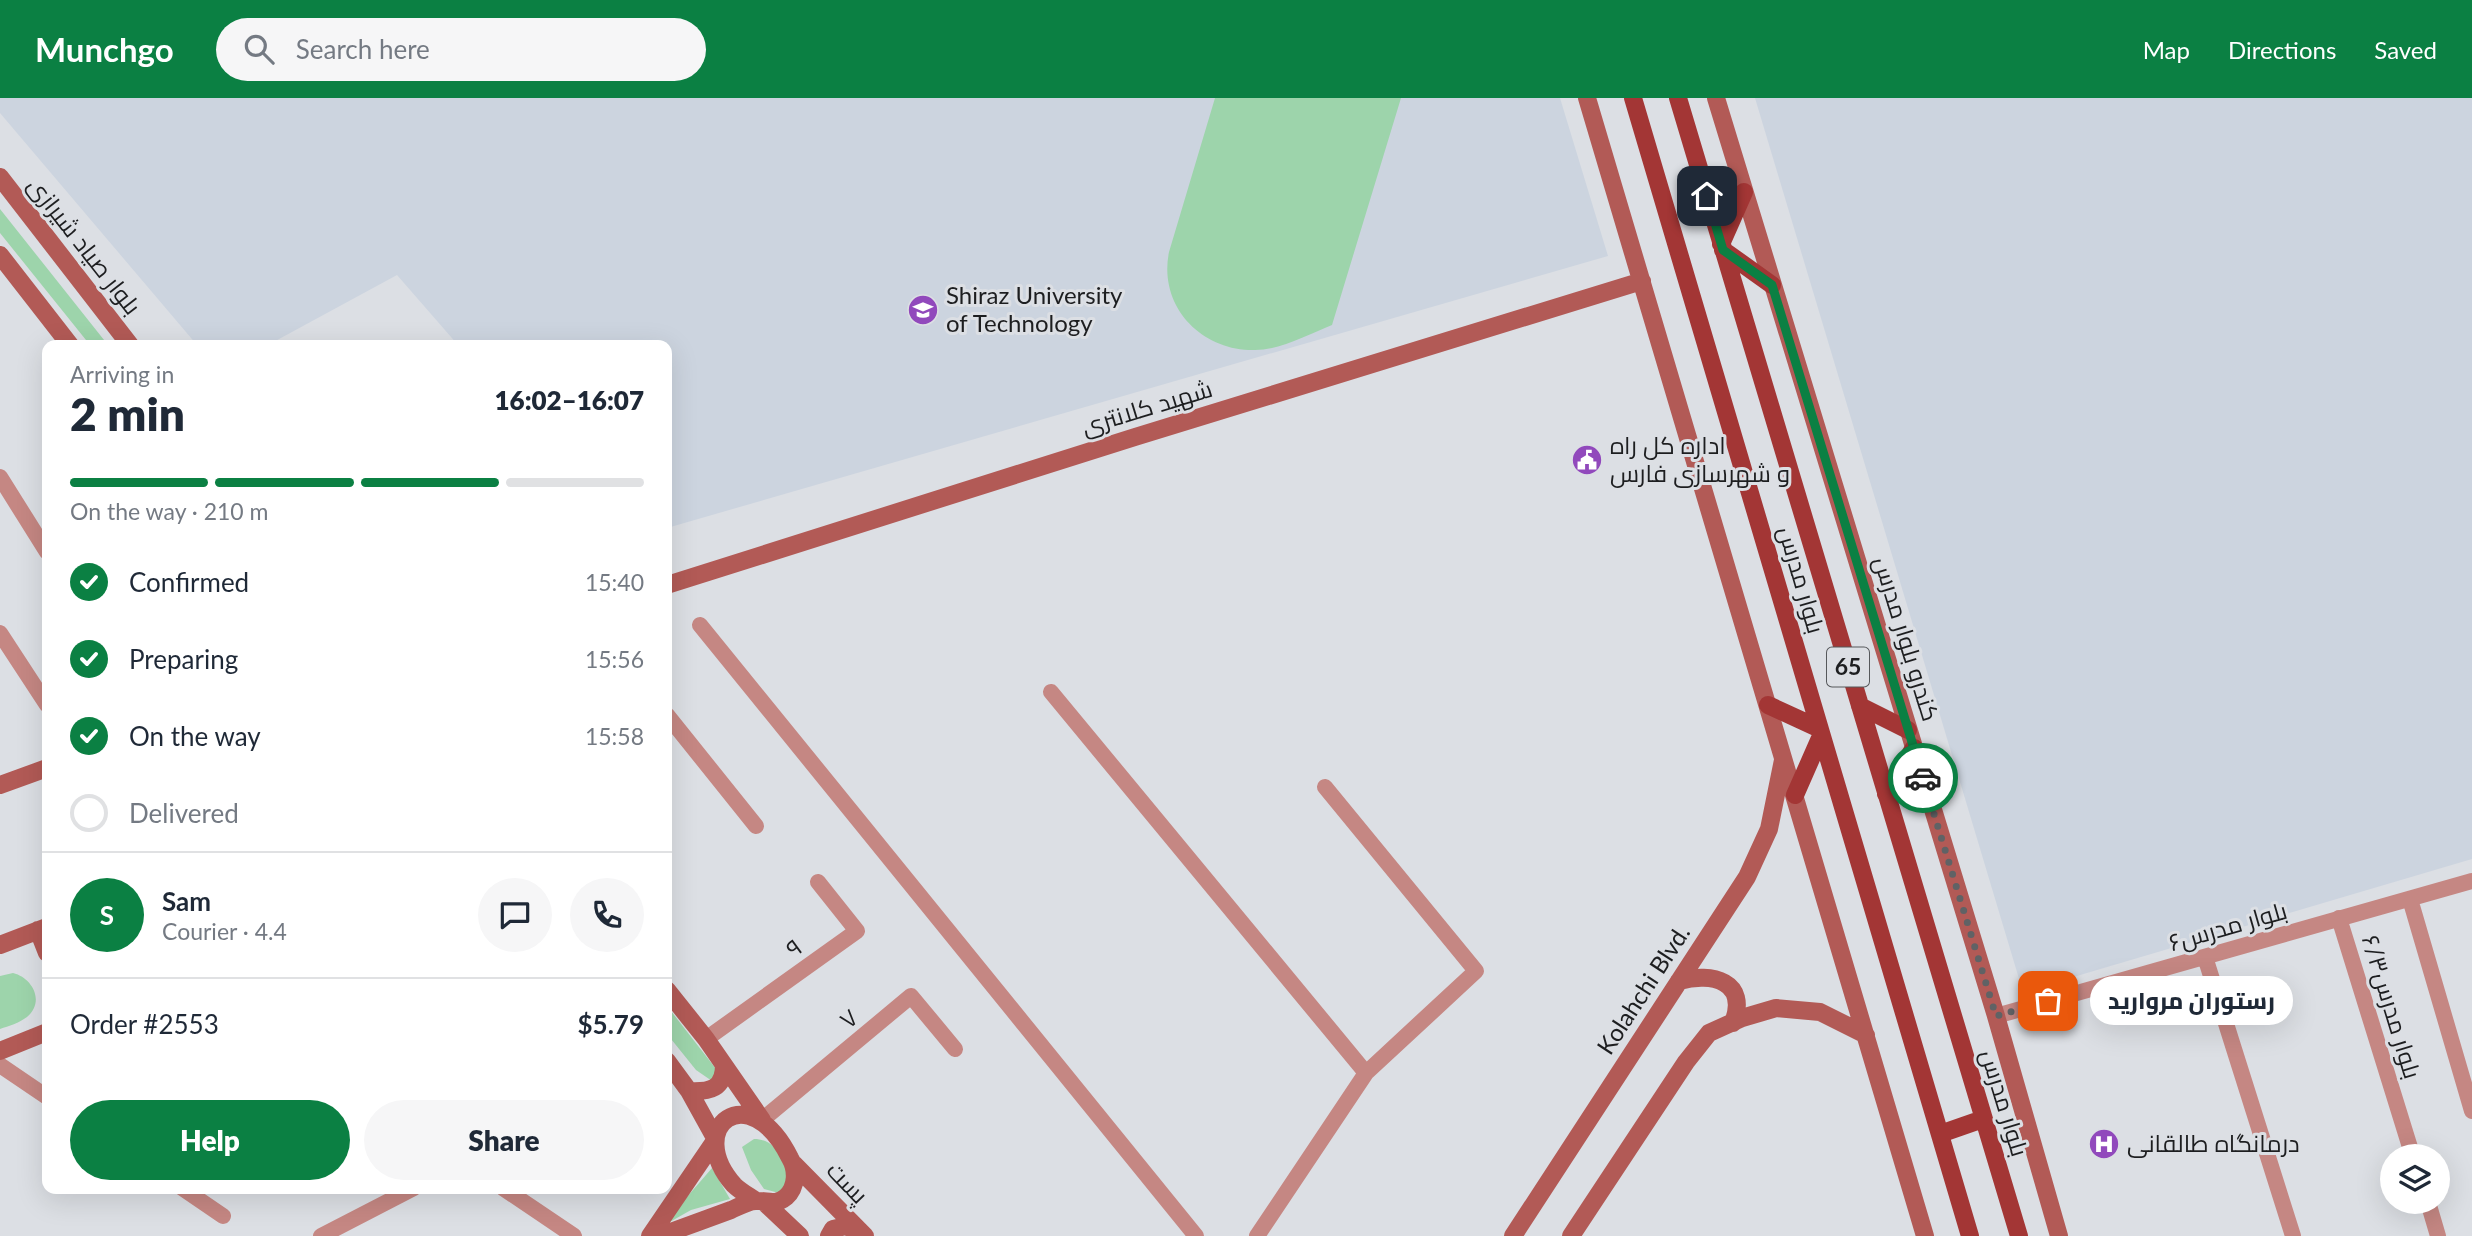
<!DOCTYPE html>
<html lang="en">
<head>
<meta charset="utf-8">
<style>
  :root { --surface:#fff; --page:#f6f6f7; --text:#1f2937; --muted:#747a83; --line:#e0e1e3; --accent:#0b8043 }
  body { margin:0; font-family:Lato,Cairo,sans-serif; background:var(--page); color:var(--text); height:100vh; display:flex; flex-direction:column; font-size:26px; white-space:nowrap }
  * { box-sizing:border-box; margin:0 }
  p { font-size:23px; color:var(--muted) }
  .icon { flex:none; width:38px; height:38px; fill:none; stroke:currentColor; stroke-width:2; stroke-linecap:round; stroke-linejoin:round }
  .map { position:relative; flex:1; overflow:hidden }
  .sheet { position:absolute; left:42px; top:242px; width:630px; height:854px; display:flex; flex-direction:column; background:var(--surface); border-radius:14px; box-shadow:0 7px 28px #0002 }
  .sheet>* { flex:none }
  .buttons { position:absolute; left:2380px; top:1046px; display:grid; gap:14px }
  .buttons a { display:grid; place-items:center; width:70px; height:70px; border-radius:50%; background:var(--surface); box-shadow:0 7px 28px #0002; font-size:35px }
  .pin { position:absolute; display:grid; place-items:center; width:60px; height:60px; color:#fff; margin:-30px; border-radius:14px; box-shadow:0 4px 10px #0006 }
  .courier { position:absolute; display:grid; place-items:center; width:70px; height:70px; margin:-35px; border:5px solid #0b8043; border-radius:50%; background:#fff; color:#222; box-shadow:0 2px 9px #0007 }
  .bubble { position:absolute; height:49px; border-radius:24px; background:var(--surface); box-shadow:0 7px 28px #0002; font-size:23px; font-weight:800; line-height:49px; text-align:center }
  .head em { font-style:normal; font-weight:800 }
  .head div { display:flex; flex-direction:column-reverse }
  .head { display:flex; align-items:center; justify-content:space-between; height:119px; padding:0 28px }
  h1 { font-size:46px; font-weight:800; line-height:52px }
  .bar { display:grid; grid-template-columns:repeat(4,1fr); gap:10px 7px; align-content:center; height:84px; padding:0 28px }
  .bar i { height:9px; border-radius:5px; background:var(--line) }
  .bar .active { background:var(--accent) }
  .bar p { grid-column:span 4 }
  .line { display:flex; align-items:center; gap:18px; padding:0 28px; border-top:2px solid var(--line) }
  .line div { flex:1 }
  .round { display:grid; place-items:center; flex:none; width:74px; height:74px; border-radius:37px; background:var(--page) }
  ol { padding:0 28px; list-style:none }
  li { display:flex; align-items:center; gap:21px; height:77px }
  li p { margin-inline-start:auto }
  li .icon { padding:7px; border-radius:50%; background:var(--accent); color:#fff; stroke-width:4 }
  li:last-child { color:var(--muted) }
  li i { width:38px; height:38px; border:4px solid var(--line); border-radius:50% }
  .primary-button { display:flex; gap:14px; margin-top:auto; padding:14px 28px }
  .primary-button a { flex:1; height:80px; border-radius:42px; background:var(--accent); color:#fff; font-size:28px; font-weight:800; line-height:80px; text-align:center }
  .primary-button a+a { background:var(--page); color:var(--text) }
  header { display:flex; align-items:center; gap:42px; box-sizing:border-box; height:98px; padding:0 35px; background:var(--accent); color:#fff }
  header strong { font-size:33px }
  nav { display:flex; gap:38px; margin-inline-start:auto; font-size:24px }
  .search { width:490px; height:63px; background:var(--page); display:flex; align-items:center; gap:18px; box-sizing:border-box; padding:0 24px; border-radius:38px; color:var(--muted); font-size:26px }
  .map>svg:first-child { display:block }
  .built { fill:#ccd4df }
  .green { fill:#9dd4ab }
  .lines { fill:none; stroke-linecap:round; stroke-linejoin:round }
  .street { stroke:#c58783; stroke-width:16 }
  .secondary { stroke:#b25a56; stroke-width:18 }
  .primary { stroke:#a33635; stroke-width:18 }
  .done { stroke:#606265; stroke-width:7; stroke-dasharray:0 12.6 }
  .route { stroke:#0b8043; stroke-width:9 }
  .labels { text-anchor:middle; stroke-width:6; stroke-linejoin:round; paint-order:stroke }
  .shield { fill:#dcdfe4; stroke:#56585b; stroke-width:2 }
  .shield-label { font-size:23px; font-weight:bold; fill:#1d1e20 }
  .street-label { font-size:24px; fill:#1d1e20; stroke:#dcdfe4 }
  .poi-label { font-size:24px; fill:#1d1e20; stroke:#dcdfe4; text-anchor:start }
</style>
</head>
<body>
<header>
<strong>Munchgo</strong>
<div class="search"><svg class="icon" aria-label="search" viewBox="0 0 24 24"><circle cx="10" cy="10" r="6"/><path d="M15 15l6 6"/></svg>Search here</div>
<nav><a>Map</a><a>Directions</a><a>Saved</a></nav>
</header>
<div class="map">
<svg width="2472" height="1138" viewBox="0 0 2472 1138">
  <rect width="100%" height="100%" fill="#dcdfe4"/>
  <path class="built" d="M 0,0 L 1560,0 L 1608,158 L 667,430 L 667,247 L 458,247 L 397,177 L 268,247 L 197,247 L 0,15 Z
    M 1755,0 L 2472,0 L 2472,761 L 2023,894 Z"/>
  <path class="green" d="M 1215,0 L 1401,0 L 1332,227 C 1309,236 1281,252 1255,252 C 1201,253 1158,208 1169,154 Z
    M 0,111 L 108,247 L 90,247 L 0,135 Z
    M 13,875 C 33,880 45,904 27,919 C 19,925 9,928 0,931 L 0,878 Z
    M 667,908 L 720,976 L 712,983 L 696,972 L 667,936 Z
    M 754,1041 C 778,1041 786,1066 789,1085 L 779,1095 L 764,1091 L 751,1072 L 742,1049 Z
    M 712,1070 L 730,1101 L 691,1112 L 661,1129 Z"/>
  <g class="lines">
    <path class="street" d="M 0,379 L 47,454
      M 700,527 L 1196,1138
      M 0,535 L 47,607
      M 1051,594 L 1366,975
      M 667,617 L 756,728
      M 2410,801 L 2472,1013
      M 2339,820 L 2413,1059
      M 2205,859 L 2293,1138
      M 1996,918 L 2472,783
      M 706,941 L 857,833 L 818,784
      M 0,967 L 47,999
      M 762,1022 L 911,898 L 955,951
      M 182,1090 L 223,1118
      M 503,1090 L 574,1138
      M 2428,1104 L 2438,1138
      M 321,1138 L 414,1090
      M 1257,1138 L 1366,975 L 1476,873 L 1325,689"/>
    <path class="secondary" d="M 1587,0 L 1925,1138
      M 1716,0 L 1996,918 L 2059,1138
      M 0,79 L 130,247
      M 0,157 L 70,247
      M 667,487 L 1135,339 L 1642,183
      M 0,687 L 47,670
      M 38,832 L 47,855
      M 0,847 L 47,829
      M 1679,883 C 1712,874 1749,883 1733,925
      M 667,892 L 706,941 L 762,1022
      M 0,953 L 47,934
      M 667,963 L 689,993 L 715,1040
      M 689,993 C 710,994 724,991 724,967
      M 794,1066 L 865,1138
      M 764,1104 L 800,1138
      M 650,1138 L 714,1044
      M 660,1138 C 684,1129 707,1121 731,1112 C 738,1109 748,1103 756,1103 C 767,1102 775,1108 786,1099 C 797,1089 797,1072 790,1060 C 749,977 683,1029 734,1087 C 740,1093 749,1098 756,1103
      M 829,1138 L 833,1131 L 846,1128 L 860,1135
      M 1513,1138 L 1747,779 L 1769,731 L 1783,662
      M 1571,1138 L 1686,964 L 1709,935 L 1742,920 L 1776,910 L 1820,914 L 1866,937"/>
    <path class="primary" d="M 1633,0 L 1970,1138
      M 1678,0 L 2019,1138
      M 1721,146 L 1744,94
      M 1723,152 L 1772,187
      M 1768,607 L 1818,630
      M 1860,608 L 1908,632
      M 1886,696 L 1914,650
      M 1795,697 L 1821,638
      M 1940,1036 L 1983,1021"/>
  </g>
  <g class="lines">
    <path class="done" d="M 1923,680 L 1996,918 L 2048,903"/>
    <path class="route" d="M 1707,98 L 1723,152 L 1772,187 L 1923,680"/>
  </g>
  <defs>
    <g id="university-disc" transform="scale(1.575)"><circle r="9.5" fill="#9149bc" stroke="#dcdfe4"/><path d="M0-5L7-2L0 1L-7-2ZM-4 1L0 2.5L4 1V4Q0 6-4 4Z" fill="#fff"/></g>
    <g id="civic-disc" transform="scale(1.575)"><circle r="9.5" fill="#9149bc" stroke="#dcdfe4"/><path d="M-.6-6.5H3V-4.5H.6V-3L4-1V1h2V6H-6V1h2V-1L-.6-3ZM-1.2 2.5V6h2.4V2.5Z" fill="#fff"/></g>
    <g id="hospital-disc" transform="scale(1.575)"><circle r="9.5" fill="#9149bc" stroke="#dcdfe4"/><path d="M-5-5h3v3.5h4V-5h3V5h-3V1.5h-4V5h-3Z" fill="#fff"/></g>
  </defs>
  <g fill-rule="evenodd">
    <use href="#university-disc" x="923" y="212"/>
    <use href="#civic-disc" x="1587" y="362"/>
    <use href="#hospital-disc" x="2104" y="1046"/>
  </g>
  <g class="labels">
    <rect class="shield" x="1827" y="549.5" width="42" height="39" rx="5"/>
    <g class="shield-label">
      <text x="1848" y="577">65</text>
    </g>
    <g class="street-label">
      <text transform="translate(84 148) rotate(52)" y="8">بلوار صیاد شیرازی</text>
      <text transform="translate(1147 310) rotate(-17)" y="8">شهید کلانتری</text>
      <text transform="translate(1801 482) rotate(74)" y="8">بلوار مدرس</text>
      <text transform="translate(1906 541) rotate(73)" y="8">کندرو بلوار مدرس</text>
      <text transform="translate(2228 829) rotate(-16)" y="8">بلوار مدرس۶</text>
      <text transform="translate(794 850) rotate(-36)" y="8">۹</text>
      <text transform="translate(1644 892) rotate(-57)" y="8">Kolahchi Blvd.</text>
      <text transform="translate(2391 909) rotate(73)" y="8">بلوار مدرس۶/۳</text>
      <text transform="translate(849 921) rotate(-40)" y="8">۷</text>
      <text transform="translate(2004 1005) rotate(73)" y="8">بلوار مدرس</text>
      <text transform="translate(847 1085) rotate(46)" y="8">پست</text>
    </g>
    <g class="poi-label">
      <text x="946" y="206">Shiraz University<tspan x="946" dy="28">of Technology</tspan></text>
      <text x="1610" y="356">اداره کل راه<tspan x="1610" dy="28">و شهرسازی فارس</tspan></text>
      <text x="2127" y="1054">درمانگاه طالقانی</text>
    </g>
  </g>
</svg>
<div class="buttons">
<a><svg class="icon" aria-label="layers" viewBox="0 0 24 24"><path d="M12 4l9 5-9 5-9-5zM3 14l9 5 9-5"/></svg></a>
</div>
<div class="pin" style="left:2048px;top:903px;background:#ea580c"><svg class="icon" aria-label="bag" viewBox="0 0 24 24"><path d="M5 8h14l-1 12H6zM9 8a3 3 0 0 1 6 0"/></svg></div>
<div class="pin" style="left:1707px;top:98px;background:#1f2937"><svg class="icon" aria-label="home" viewBox="0 0 24 24"><path d="M3 11l9-7 9 7M6 9v11h12V9"/></svg></div>
<div class="courier" style="left:1923px;top:680px"><svg class="icon" aria-label="car" viewBox="0 0 24 24"><path d="M5 17H2v-5l4-1 3-4h7l3 4 3 1v5h-3M9 17h6M6 11h13"/><circle cx="7" cy="17" r="2"/><circle cx="17" cy="17" r="2"/></svg></div>
<div class="bubble" style="left:2090px;top:878px;width:203px">رستوران مروارید</div>
<section class="sheet">
<div class="head"><div><h1>2 min</h1><p>Arriving in</p></div><em>16:02–16:07</em></div>
<div class="bar"><i class="active"></i><i class="active"></i><i class="active"></i><i></i><p>On the way · 210 m</p></div>
<ol>
<li><svg class="icon" aria-label="check" viewBox="0 0 24 24"><path d="M5 12l5 5 9-10"/></svg>Confirmed<p>15:40</p></li>
<li><svg class="icon" aria-label="check" viewBox="0 0 24 24"><path d="M5 12l5 5 9-10"/></svg>Preparing<p>15:56</p></li>
<li><svg class="icon" aria-label="check" viewBox="0 0 24 24"><path d="M5 12l5 5 9-10"/></svg>On the way<p>15:58</p></li>
<li><i></i>Delivered</li>
</ol>
<div class="line" style="height:126px"><b class="round" style="background:var(--accent);color:#fff">S</b><div><b>Sam</b><p>Courier · 4.4</p></div><a class="round"><svg class="icon" aria-label="chat" viewBox="0 0 24 24"><path d="M4 5h16v11H9l-5 4z"/></svg></a><a class="round"><svg class="icon" aria-label="phone" viewBox="0 0 24 24"><path d="M5 4h4l2 5-3 2q2 4 5 5l2-3 5 2v4C11 20 4 13 5 4z"/></svg></a></div>
<div class="line" style="height:91px"><div>Order #2553</div><b>$5.79</b></div>
<div class="primary-button"><a>Help</a><a>Share</a></div>
</section>
</div>
</body>
</html>
